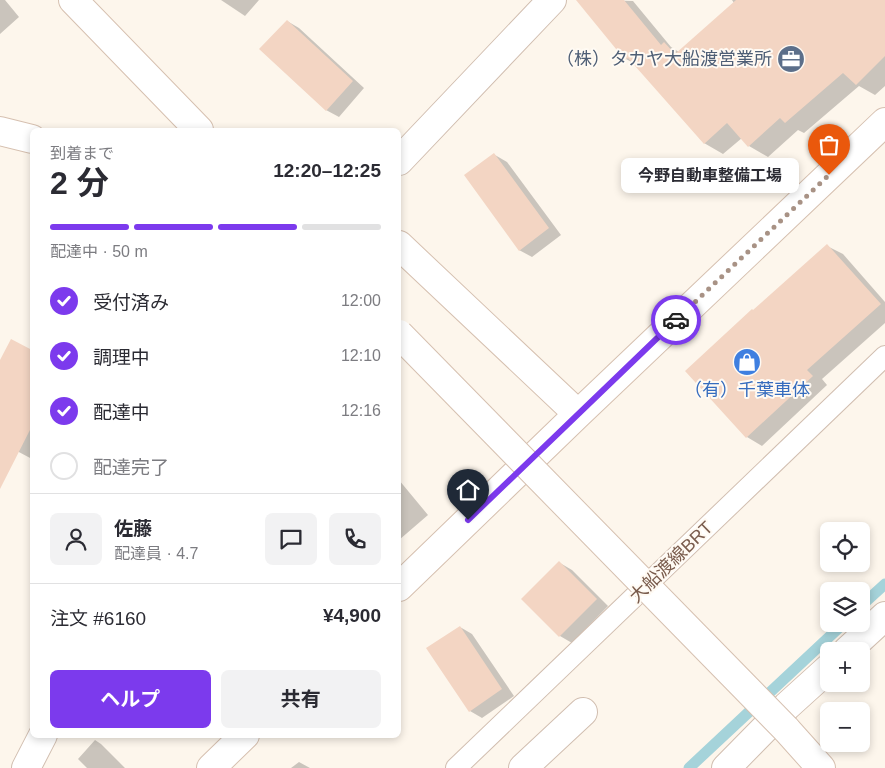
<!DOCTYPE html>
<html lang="ja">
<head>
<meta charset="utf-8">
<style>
  :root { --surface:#fff; --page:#f2f2f3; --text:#2b2b33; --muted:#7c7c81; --line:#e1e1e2; --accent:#7c3aed }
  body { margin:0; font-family:Arial,"Noto Sans JP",sans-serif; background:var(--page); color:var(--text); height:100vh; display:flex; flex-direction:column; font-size:19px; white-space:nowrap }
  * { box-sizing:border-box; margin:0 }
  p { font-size:16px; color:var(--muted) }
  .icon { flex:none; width:28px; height:28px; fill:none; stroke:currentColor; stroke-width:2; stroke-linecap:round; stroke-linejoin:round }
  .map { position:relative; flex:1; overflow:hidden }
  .sheet { position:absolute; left:30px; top:128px; width:371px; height:610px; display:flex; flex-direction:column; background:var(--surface); border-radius:8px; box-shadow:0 2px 8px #0003 }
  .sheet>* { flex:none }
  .tools { position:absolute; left:820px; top:522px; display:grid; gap:10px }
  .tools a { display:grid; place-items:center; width:50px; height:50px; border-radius:8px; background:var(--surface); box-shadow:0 2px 8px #0003; font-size:25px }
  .pin { position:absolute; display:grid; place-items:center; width:42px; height:42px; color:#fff; margin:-51px -21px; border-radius:50% 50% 50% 0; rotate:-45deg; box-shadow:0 0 5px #0007 }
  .pin .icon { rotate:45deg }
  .courier { position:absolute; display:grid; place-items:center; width:50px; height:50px; margin:-25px; border:4px solid #7c3aed; border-radius:50%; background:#fff; color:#222; box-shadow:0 1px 6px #0007 }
  .bubble { position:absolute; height:35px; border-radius:8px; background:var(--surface); box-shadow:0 2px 8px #0003; font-size:16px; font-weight:700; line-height:35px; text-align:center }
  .headline em { font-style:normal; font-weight:700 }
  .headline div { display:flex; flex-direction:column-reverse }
  .headline { display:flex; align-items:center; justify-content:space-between; height:85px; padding:0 20px }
  h1 { font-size:32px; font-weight:700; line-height:38px }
  .bar { display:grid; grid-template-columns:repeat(4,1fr); gap:8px 5px; align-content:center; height:60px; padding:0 20px }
  .bar i { height:6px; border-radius:4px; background:var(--line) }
  .bar .selected { background:var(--accent) }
  .bar p { grid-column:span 4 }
  .line { display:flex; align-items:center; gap:12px; padding:0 20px; border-top:1px solid var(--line) }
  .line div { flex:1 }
  .round { display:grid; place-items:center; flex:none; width:52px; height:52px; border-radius:8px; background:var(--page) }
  ol { padding:0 20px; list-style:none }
  li { display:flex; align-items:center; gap:15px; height:55px }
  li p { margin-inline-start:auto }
  li .icon { padding:5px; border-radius:50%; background:var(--accent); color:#fff; stroke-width:4 }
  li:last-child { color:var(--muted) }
  li i { width:28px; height:28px; border:2px solid var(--line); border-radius:50% }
  .cta { display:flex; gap:10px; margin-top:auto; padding:10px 20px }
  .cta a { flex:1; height:58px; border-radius:8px; background:var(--accent); color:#fff; font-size:20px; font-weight:700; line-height:58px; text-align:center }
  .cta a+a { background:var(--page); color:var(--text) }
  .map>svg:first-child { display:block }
  .shadow { fill:#0003 }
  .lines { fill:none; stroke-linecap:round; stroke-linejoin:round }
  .stream { stroke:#a5d3da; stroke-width:11 }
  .building { fill:#f3d5c3 }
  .lane-casing { stroke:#d1beb0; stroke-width:22 }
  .street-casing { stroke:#d1beb0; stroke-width:30 }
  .secondary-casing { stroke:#d6c0b0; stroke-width:30 }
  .lane { stroke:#fff; stroke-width:20 }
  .street { stroke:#fff; stroke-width:28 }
  .secondary { stroke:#fff; stroke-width:28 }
  .secondary-bridge-casing { stroke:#d6c0b0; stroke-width:30; stroke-linecap:butt }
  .secondary-bridge { stroke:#fff; stroke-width:28 }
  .done { stroke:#a89285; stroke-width:5; stroke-dasharray:0 9 }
  .route { stroke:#7c3aed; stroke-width:6 }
  .labels { text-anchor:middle; stroke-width:4; stroke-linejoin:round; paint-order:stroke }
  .service-label { font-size:18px; fill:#4e5e75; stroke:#fffaf3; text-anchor:end }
  .shop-label { font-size:18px; fill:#366cbe; stroke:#fffaf3 }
  .street-label { font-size:18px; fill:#7a5c4d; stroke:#fffaf3 }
</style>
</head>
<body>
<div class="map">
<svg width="885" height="768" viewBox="0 0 885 768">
  <rect width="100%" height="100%" fill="#fdf6ec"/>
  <path class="shadow" d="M 0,0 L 5,0 L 19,17 L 0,34 Z
    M 221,0 L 259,0 L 245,16 Z
    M 601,0 L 633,1 L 671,47 L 679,52 L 734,3 L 732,0 L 885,0 L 885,86 L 875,95 L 859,86 L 804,133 L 798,130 L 768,157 L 749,146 L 742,138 L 723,154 L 704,143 L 635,64 L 626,59 Z
    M 287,21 L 299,28 L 364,88 L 339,117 L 326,110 Z
    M 495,155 L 507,162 L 561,235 L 532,257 L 519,250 Z
    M 827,246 L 843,254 L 885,302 L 885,323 L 822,379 L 827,385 L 762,446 L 747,437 L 753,312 Z
    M 11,341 L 32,352 L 32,459 L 0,442 L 0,363 Z
    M 399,480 L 428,515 L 399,540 Z
    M 560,563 L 572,570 L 608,606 L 572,643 L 560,636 Z
    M 460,627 L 472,634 L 514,696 L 482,718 L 470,711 Z
    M 95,740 L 101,744 L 125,768 L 87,768 L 78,759 Z
    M 299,762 L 310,768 L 291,768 Z"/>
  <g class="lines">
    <path class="stream" d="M 861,606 L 885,584
      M 689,768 L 843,624"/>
  </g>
  <path class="building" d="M 576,0 L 624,0 L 661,45 L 664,42 L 675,54 L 736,0 L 885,0 L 885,56 L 856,85 L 843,73 L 785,123 L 780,118 L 748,147 L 727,123 L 704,144 L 628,58 L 625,60 Z
    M 287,20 L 353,81 L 326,111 L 259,49 Z
    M 494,153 L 549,228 L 519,251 L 464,175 Z
    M 827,244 L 881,304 L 807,370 L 813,376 L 746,438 L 685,371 L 752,309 L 753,310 Z
    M 11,339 L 32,350 L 32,426 L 0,489 L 0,360 Z
    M 559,561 L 597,599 L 559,637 L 521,599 Z
    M 460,626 L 502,689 L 469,712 L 426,648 Z"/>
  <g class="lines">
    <g class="lane-casing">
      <path id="lane" d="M 456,768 L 885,356"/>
    </g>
    <g class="street-casing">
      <path id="street" d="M 399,161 L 552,0
        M 847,651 L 885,616
        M 26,768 L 43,735
        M 523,768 L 583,712
        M 726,768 L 787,706 L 829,668"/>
    </g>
    <g class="secondary-casing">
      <path id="secondary" d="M 73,0 L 199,130
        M 0,131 L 32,139
        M 399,245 L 578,414
        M 399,587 L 578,414 L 885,122
        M 786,729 L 821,768
        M 211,768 L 245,735"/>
    </g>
    <use href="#lane" class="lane"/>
    <use href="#street" class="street"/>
    <use href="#secondary" class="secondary"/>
    <g class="secondary-bridge-casing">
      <path id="secondary-bridge" d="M 399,334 L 786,729"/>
    </g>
    <use href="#secondary-bridge" class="secondary-bridge"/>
  </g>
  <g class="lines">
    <path class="done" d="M 676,320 L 829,175"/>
    <path class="route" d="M 468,520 L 676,320"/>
  </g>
  <defs>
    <g id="office-disc" transform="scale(1.4375)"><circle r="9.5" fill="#5c6f8a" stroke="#fffaf3"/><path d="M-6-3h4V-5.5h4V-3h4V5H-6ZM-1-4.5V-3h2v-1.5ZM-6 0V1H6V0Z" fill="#fff"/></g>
    <g id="shop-disc" transform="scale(1.4375)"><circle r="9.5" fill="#3f7fe0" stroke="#fffaf3"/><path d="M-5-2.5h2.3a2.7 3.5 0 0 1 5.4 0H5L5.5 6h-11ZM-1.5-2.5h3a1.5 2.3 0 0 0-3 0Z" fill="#fff"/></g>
  </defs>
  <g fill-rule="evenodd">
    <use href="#office-disc" x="791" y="59"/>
    <use href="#shop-disc" x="747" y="362"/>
  </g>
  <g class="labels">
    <g class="service-label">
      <text x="772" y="65">（株）タカヤ大船渡営業所</text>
    </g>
    <g class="shop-label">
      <text x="747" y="396">（有）千葉車体</text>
    </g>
    <g class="street-label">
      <text transform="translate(671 562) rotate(-44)" y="6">大船渡線BRT</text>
    </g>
  </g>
</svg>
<div class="tools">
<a><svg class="icon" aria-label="locate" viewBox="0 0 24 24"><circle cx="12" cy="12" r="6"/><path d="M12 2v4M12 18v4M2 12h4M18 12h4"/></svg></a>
<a><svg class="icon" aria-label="layers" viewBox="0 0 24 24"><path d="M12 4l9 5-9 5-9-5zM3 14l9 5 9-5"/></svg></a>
<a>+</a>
<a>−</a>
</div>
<div class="pin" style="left:829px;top:175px;background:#ea580c"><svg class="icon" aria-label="bag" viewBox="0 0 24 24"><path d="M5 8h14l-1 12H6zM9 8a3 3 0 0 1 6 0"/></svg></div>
<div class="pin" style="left:468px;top:520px;background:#1f2937"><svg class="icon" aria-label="home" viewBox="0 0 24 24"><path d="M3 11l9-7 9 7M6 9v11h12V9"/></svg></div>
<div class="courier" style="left:676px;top:320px"><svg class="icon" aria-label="car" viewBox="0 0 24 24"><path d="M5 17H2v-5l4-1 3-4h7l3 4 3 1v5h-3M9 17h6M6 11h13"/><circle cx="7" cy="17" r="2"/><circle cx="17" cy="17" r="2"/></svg></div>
<div class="bubble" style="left:621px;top:158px;width:178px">今野自動車整備工場</div>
<section class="sheet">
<div class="headline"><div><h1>2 分</h1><p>到着まで</p></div><em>12:20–12:25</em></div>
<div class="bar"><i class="selected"></i><i class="selected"></i><i class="selected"></i><i></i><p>配達中 · 50 m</p></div>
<ol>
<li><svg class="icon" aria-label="check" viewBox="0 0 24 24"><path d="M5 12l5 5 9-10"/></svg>受付済み<p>12:00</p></li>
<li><svg class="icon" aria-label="check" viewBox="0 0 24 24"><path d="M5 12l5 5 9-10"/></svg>調理中<p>12:10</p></li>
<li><svg class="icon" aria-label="check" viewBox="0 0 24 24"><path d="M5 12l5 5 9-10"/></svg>配達中<p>12:16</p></li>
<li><i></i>配達完了</li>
</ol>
<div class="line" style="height:90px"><a class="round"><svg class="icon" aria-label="person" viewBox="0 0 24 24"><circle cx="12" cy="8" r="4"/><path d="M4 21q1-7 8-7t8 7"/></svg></a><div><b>佐藤</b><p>配達員 · 4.7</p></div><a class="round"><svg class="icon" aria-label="chat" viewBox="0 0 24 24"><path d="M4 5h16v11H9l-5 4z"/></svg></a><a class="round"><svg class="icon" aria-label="phone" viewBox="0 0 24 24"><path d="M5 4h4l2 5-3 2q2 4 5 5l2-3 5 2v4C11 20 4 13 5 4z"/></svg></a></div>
<div class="line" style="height:65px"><div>注文 #6160</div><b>¥4,900</b></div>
<div class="cta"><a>ヘルプ</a><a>共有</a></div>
</section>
</div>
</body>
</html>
